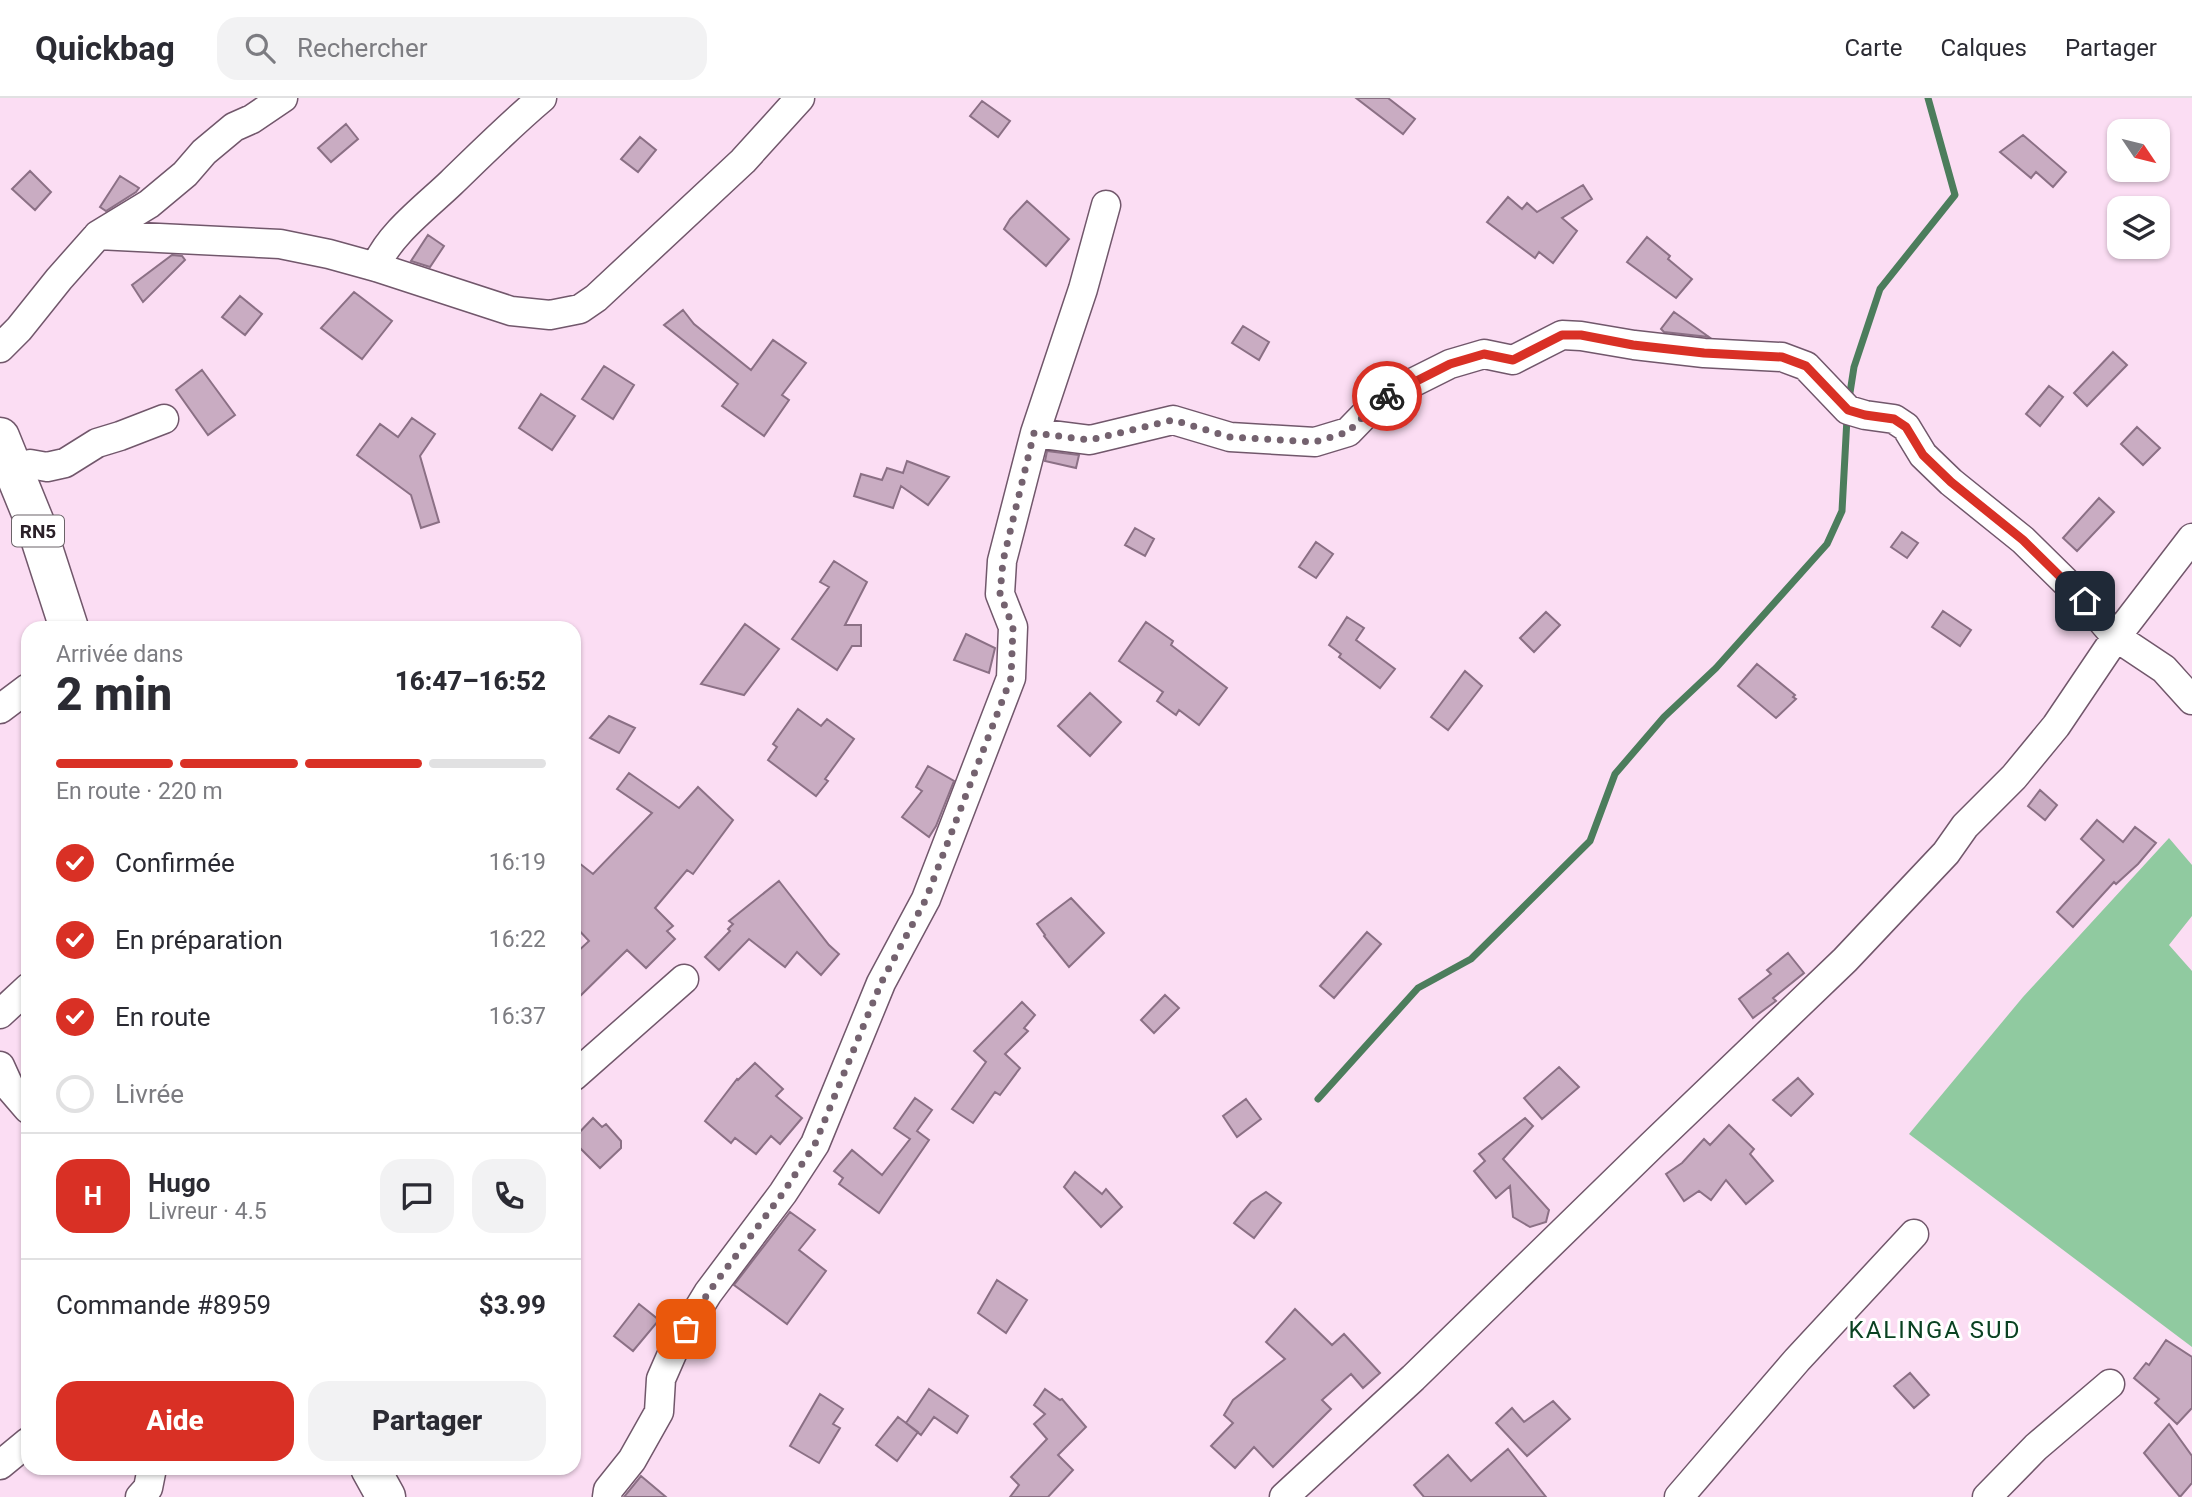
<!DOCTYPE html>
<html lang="fr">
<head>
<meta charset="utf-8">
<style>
  :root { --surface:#fff; --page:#f2f2f3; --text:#2b2b33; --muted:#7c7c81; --line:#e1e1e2; --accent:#d93025 }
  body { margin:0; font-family:Roboto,sans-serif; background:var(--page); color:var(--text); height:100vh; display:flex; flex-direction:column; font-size:26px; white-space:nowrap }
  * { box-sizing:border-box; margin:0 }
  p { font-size:23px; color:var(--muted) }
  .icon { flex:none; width:38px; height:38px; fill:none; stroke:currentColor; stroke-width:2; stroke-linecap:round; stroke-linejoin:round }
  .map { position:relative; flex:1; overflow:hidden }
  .sheet { position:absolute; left:21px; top:523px; width:560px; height:854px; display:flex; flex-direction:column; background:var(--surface); border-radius:21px; box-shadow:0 2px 5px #0004 }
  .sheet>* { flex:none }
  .needle { width:46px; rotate:125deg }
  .fabs { position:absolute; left:2107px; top:21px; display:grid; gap:14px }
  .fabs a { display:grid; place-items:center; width:63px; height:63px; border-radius:14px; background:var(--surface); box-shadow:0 2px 5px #0004; font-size:35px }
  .pin { position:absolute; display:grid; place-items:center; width:60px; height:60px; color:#fff; margin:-30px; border-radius:14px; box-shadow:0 4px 10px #0006 }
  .courier { position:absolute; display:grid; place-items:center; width:70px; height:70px; margin:-35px; border:5px solid #d93025; border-radius:50%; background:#fff; color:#222; box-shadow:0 2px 9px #0007 }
  .overview em { font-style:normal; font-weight:800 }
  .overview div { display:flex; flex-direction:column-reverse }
  .overview { display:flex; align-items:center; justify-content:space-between; height:119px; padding:0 35px }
  h1 { font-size:46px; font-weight:800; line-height:52px }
  .bar { display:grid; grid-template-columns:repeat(4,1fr); gap:10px 7px; align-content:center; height:84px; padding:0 35px }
  .bar i { height:9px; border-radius:5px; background:var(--line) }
  .bar .active { background:var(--accent) }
  .bar p { grid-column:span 4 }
  .line { display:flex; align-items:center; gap:18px; padding:0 35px; border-top:2px solid var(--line) }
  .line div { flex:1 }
  .round { display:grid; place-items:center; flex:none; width:74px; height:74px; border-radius:21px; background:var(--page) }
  ol { padding:0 35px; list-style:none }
  li { display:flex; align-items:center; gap:21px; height:77px }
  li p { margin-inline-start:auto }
  li .icon { padding:7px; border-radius:50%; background:var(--accent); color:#fff; stroke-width:4 }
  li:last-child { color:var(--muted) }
  li i { width:38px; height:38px; border:4px solid var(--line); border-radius:50% }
  .cta { display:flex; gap:14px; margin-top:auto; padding:14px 35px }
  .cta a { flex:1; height:80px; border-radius:21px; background:var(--accent); color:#fff; font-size:28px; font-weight:800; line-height:80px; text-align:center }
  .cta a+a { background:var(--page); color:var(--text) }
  header { display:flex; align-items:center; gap:42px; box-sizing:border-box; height:98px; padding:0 35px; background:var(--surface); border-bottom:2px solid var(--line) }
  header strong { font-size:33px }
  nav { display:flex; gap:38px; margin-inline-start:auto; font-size:24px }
  .search { width:490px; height:63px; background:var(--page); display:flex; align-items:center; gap:18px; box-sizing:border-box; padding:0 24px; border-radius:21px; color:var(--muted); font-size:26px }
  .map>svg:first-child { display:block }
  .green { fill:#90caa0 }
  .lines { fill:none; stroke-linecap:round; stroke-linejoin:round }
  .stream { stroke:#4c7d5c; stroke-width:7 }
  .building { fill:#c9acc2; stroke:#8b7085; stroke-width:2 }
  .minor-casing { stroke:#71576b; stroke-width:31 }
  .trunk-casing { stroke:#71576b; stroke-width:41 }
  .minor { stroke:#fff; stroke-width:28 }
  .trunk { stroke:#fff; stroke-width:38 }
  .done { stroke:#74626f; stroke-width:7; stroke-dasharray:0 12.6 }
  .route { stroke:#d93025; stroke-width:9 }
  .labels { text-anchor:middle; stroke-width:6; stroke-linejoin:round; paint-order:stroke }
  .shield { fill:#fff; stroke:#6b6368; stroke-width:2 }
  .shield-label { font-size:19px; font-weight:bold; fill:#2b2028 }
  .quarter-label { font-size:24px; letter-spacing:2px; fill:#0a4222; stroke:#fff }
</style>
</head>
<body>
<header>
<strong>Quickbag</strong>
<div class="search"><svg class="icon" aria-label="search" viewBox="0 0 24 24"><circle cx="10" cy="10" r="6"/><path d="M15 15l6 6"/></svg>Rechercher</div>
<nav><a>Carte</a><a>Calques</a><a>Partager</a></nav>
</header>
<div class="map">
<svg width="2192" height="1399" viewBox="0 0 2192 1399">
  <rect width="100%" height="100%" fill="#fbddf3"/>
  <path class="green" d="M 2169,740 L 2192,767 L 2192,818 L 2169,847 L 2192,873 L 2192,1249 L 1909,1036 L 2023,899 Z"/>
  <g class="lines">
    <path class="stream" d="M 1849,301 L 1854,269 L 1880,191 L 1955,97 L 1928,0
      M 1318,1001 L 1418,890 L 1471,861 L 1590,743 L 1615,676 L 1664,619 L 1716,570 L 1827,446 L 1842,413 L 1847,320"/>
  </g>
  <path class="building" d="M 1356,0 L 1388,0 L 1415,21 L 1403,36 Z
    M 982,3 L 1010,23 L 998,39 L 970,18 Z
    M 346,26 L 358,41 L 331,64 L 318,50 Z
    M 2023,37 L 2066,74 L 2053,89 L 2036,74 L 2031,80 L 2000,54 Z
    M 640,39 L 656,52 L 638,74 L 621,61 Z
    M 30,73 L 51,94 L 35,112 L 12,91 Z
    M 120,78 L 139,90 L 136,94 L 106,113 L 100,109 Z
    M 1583,87 L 1592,101 L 1562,120 L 1577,133 L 1553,165 L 1539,154 L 1535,160 L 1487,124 L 1508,99 L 1522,111 L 1527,105 L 1537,114 Z
    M 1027,103 L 1069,141 L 1046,168 L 1004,131 L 1010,121 Z
    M 428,137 L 444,148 L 430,169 L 411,163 Z
    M 1647,139 L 1670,158 L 1668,161 L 1692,181 L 1676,200 L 1627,164 Z
    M 172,157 L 182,158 L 185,162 L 143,204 L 132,187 Z
    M 354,194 L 392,223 L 362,261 L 321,230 Z
    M 240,198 L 262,216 L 245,237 L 222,219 Z
    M 683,212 L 694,226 L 751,272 L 773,242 L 806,265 L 782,297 L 789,302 L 764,338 L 722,308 L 738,286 L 664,227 Z
    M 1674,214 L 1709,239 L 1664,234 L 1661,231 Z
    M 1243,228 L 1269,244 L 1259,262 L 1232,245 Z
    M 2113,254 L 2127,267 L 2087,308 L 2074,295 Z
    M 604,268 L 634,287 L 613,321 L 582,301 Z
    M 202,272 L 235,317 L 208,337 L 176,292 Z
    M 2049,288 L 2063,299 L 2040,328 L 2026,316 Z
    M 541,296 L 575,318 L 552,352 L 519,330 Z
    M 412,320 L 435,336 L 420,358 L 439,424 L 421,430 L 411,397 L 357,357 L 380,326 L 398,339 Z
    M 2137,329 L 2160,350 L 2143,367 L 2121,346 Z
    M 1047,353 L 1079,357 L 1076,370 L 1045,363 Z
    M 907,363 L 949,379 L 928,407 L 901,388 L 893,410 L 854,398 L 861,376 L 882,382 L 887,370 L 903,375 Z
    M 2099,400 L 2114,414 L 2077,453 L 2063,440 Z
    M 1135,430 L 1154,441 L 1145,458 L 1125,447 Z
    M 1902,434 L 1918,445 L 1907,460 L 1891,449 Z
    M 1316,444 L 1333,456 L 1316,480 L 1299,469 Z
    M 834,463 L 867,484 L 845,527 L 861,527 L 861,548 L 852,548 L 837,572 L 792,541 L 829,489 L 820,484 Z
    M 1943,513 L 1971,532 L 1960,548 L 1932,529 Z
    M 1546,514 L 1560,527 L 1534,554 L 1520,540 Z
    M 1347,519 L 1364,530 L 1356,542 L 1395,571 L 1380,590 L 1339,559 L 1341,556 L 1329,547 Z
    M 1146,524 L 1173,543 L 1171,547 L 1227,590 L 1199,627 L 1179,612 L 1176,617 L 1157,603 L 1163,594 L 1119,563 Z
    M 745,526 L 779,551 L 744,597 L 701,586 Z
    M 966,536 L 995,550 L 989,575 L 954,562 Z
    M 1757,566 L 1795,597 L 1793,599 L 1796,601 L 1776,620 L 1738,588 Z
    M 1465,573 L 1482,588 L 1448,632 L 1431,619 Z
    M 1090,595 L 1121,624 L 1090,658 L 1058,628 Z
    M 798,611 L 821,628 L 827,621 L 854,641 L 825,681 L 828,683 L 816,698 L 768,662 L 777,649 L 773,646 Z
    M 609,618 L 635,630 L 619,655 L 590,640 Z
    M 928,668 L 954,683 L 936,728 L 929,739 L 902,719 L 922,693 L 916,689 Z
    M 629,675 L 679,710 L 698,689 L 733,722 L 693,776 L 687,772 L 655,810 L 673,828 L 667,833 L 675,841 L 646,870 L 627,852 L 574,904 L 574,857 L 589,843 L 574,827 L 574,761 L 593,776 L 652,715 L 617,691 Z
    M 2040,692 L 2057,707 L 2045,722 L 2028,708 Z
    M 2097,722 L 2123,744 L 2135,729 L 2156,745 L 2138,766 L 2116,786 L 2114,784 L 2073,829 L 2057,814 L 2104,762 L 2081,741 Z
    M 779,783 L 829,847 L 839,856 L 821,877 L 797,854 L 785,869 L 749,841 L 719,872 L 705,859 L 730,833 L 728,831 L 733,826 L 729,823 Z
    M 1071,800 L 1104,835 L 1069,869 L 1044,838 L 1045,837 L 1037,826 Z
    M 1367,834 L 1381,846 L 1334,900 L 1320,888 Z
    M 1788,855 L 1804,875 L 1773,900 L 1776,903 L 1753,920 L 1739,901 L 1771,876 L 1767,872 Z
    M 1165,897 L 1179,910 L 1154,935 L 1141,922 Z
    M 1022,904 L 1035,917 L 1024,930 L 1028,933 L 1005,956 L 1020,970 L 1000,997 L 995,994 L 973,1025 L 952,1011 L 986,964 L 974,953 Z
    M 755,965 L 783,991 L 776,998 L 802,1020 L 780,1046 L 771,1038 L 756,1056 L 735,1040 L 731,1045 L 705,1023 L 737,981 L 738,982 Z
    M 1559,969 L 1579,989 L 1542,1021 L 1524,1000 Z
    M 1798,980 L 1813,996 L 1791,1018 L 1773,1002 Z
    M 915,1000 L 932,1012 L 917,1033 L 929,1042 L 879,1115 L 839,1086 L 843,1080 L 834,1073 L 852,1052 L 882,1077 L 910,1041 L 894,1030 Z
    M 1246,1001 L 1261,1021 L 1237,1039 L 1223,1018 Z
    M 593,1020 L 602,1029 L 606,1026 L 621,1043 L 621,1050 L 600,1070 L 574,1044 L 574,1040 Z
    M 1525,1020 L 1533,1028 L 1503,1061 L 1549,1112 L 1546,1124 L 1530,1129 L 1513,1119 L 1510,1088 L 1496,1100 L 1474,1073 L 1485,1063 L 1479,1056 Z
    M 1729,1027 L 1754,1051 L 1750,1056 L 1773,1083 L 1746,1106 L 1726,1082 L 1711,1102 L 1699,1093 L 1684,1103 L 1666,1076 L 1682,1065 L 1704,1041 L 1710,1047 Z
    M 1075,1074 L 1102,1096 L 1106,1091 L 1122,1109 L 1101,1129 L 1064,1089 Z
    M 1266,1094 L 1281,1105 L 1254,1140 L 1234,1125 L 1251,1104 Z
    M 790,1114 L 815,1132 L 799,1152 L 826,1173 L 787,1226 L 734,1187 Z
    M 997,1182 L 1027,1202 L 1006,1235 L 978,1215 Z
    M 639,1206 L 659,1222 L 633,1253 L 614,1238 Z
    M 1295,1211 L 1332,1247 L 1344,1236 L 1380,1275 L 1363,1290 L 1351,1276 L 1322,1302 L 1331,1311 L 1273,1369 L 1254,1349 L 1235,1370 L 1211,1348 L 1233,1325 L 1224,1317 L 1233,1302 L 1285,1261 L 1266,1244 Z
    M 2166,1242 L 2192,1259 L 2192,1310 L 2177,1326 L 2155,1305 L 2159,1301 L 2134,1280 L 2146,1265 L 2149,1267 Z
    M 1910,1275 L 1929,1297 L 1914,1310 L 1894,1288 Z
    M 929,1291 L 968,1318 L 957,1335 L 934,1319 L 921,1337 L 906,1325 Z
    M 1045,1291 L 1060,1302 L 1062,1301 L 1086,1329 L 1058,1357 L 1073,1372 L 1048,1399 L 1010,1399 L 1019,1387 L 1011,1379 L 1047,1341 L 1034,1326 L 1045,1316 L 1034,1307 Z
    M 820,1296 L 843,1311 L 833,1326 L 840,1330 L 819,1365 L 790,1348 Z
    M 1553,1303 L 1570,1321 L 1527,1358 L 1496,1325 L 1512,1310 L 1524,1324 Z
    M 898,1319 L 918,1334 L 897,1363 L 876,1347 Z
    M 2169,1326 L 2192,1358 L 2192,1385 L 2180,1399 L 2144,1355 Z
    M 1508,1351 L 1546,1399 L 1424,1399 L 1414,1387 L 1448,1357 L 1471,1383 Z
    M 641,1378 L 666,1399 L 624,1399 Z"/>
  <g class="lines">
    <g class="minor-casing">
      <path id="minor" d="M 98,137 L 280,146 L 329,156 L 376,169 L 511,213 L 550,217 L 580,211 L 596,200 L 743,63 L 800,0
        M 376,169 C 387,138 427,108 451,85 C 481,56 510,27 542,0
        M 0,250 L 19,231 L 59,181 L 98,137 L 149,106 L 185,76 L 204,54 L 234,29 L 252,21 L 283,0
        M 1035,335 L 1090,342 L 1173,322 L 1230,339 L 1315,344 L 1348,334 L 1380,301 L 1450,266 L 1484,256 L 1513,262 L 1562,237 L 1581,238 L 1634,247 L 1704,255 L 1782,259 L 1806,268 L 1848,312 L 1865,317 L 1894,321 L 1906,329 L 1923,357 L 1951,384 L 2023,442 L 2085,503 L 2116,539 L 2164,571 L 2192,602
        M 14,371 L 30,366 L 47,369 L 65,365 L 97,345 L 120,338 L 164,321
        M 0,611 L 28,590
        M 0,916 L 28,890
        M 0,968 L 10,990 L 28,1011
        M 574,978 L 684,881
        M 0,1367 L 28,1344
        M 140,1399 L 148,1390 L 152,1370
        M 607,1399 L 608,1392 L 632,1362 L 659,1314 L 661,1281 L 675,1249 L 708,1195 L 783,1095 L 815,1046 L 881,885 L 926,801 L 1011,580 L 1013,529 L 1000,496 L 1002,463 L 1035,335 L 1083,191 L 1106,107
        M 1284,1399 L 1413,1280 L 1652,1047 L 1845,862 L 1946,755 L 1965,728 L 2014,679 L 2056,628 L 2116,539 L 2192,440
        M 1679,1399 L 1797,1262 L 1914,1136
        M 1987,1399 L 2036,1349 L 2110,1286"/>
    </g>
    <g class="trunk-casing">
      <path id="trunk" d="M 0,339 L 35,425 L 69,530
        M 370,1370 L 386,1399"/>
    </g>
    <use href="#minor" class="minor"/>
    <use href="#trunk" class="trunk"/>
  </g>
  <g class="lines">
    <path class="done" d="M 686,1231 L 708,1195 L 783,1095 L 815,1046 L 881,885 L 926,801 L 1011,580 L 1013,529 L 1000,496 L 1003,463 L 1034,335 L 1090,342 L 1173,322 L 1230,339 L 1315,344 L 1348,334 L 1380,302 L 1387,298"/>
    <path class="route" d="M 1387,298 L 1450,266 L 1484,256 L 1513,262 L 1562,237 L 1581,237 L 1633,247 L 1704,255 L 1782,259 L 1806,268 L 1848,312 L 1865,317 L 1894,321 L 1906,329 L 1923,357 L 1951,384 L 2023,442 L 2085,503"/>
  </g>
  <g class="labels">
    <rect class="shield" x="12" y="417.5" width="52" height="31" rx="5"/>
    <g class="shield-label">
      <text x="38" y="440">RN5</text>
    </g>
    <g class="quarter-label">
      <text x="1935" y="1240">KALINGA SUD</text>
    </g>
  </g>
</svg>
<div class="fabs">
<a><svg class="needle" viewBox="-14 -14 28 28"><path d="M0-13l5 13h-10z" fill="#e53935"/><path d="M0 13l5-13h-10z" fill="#7c7c81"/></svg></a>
<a><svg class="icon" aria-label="layers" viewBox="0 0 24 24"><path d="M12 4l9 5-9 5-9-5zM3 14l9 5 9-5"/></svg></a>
</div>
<div class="pin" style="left:686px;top:1231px;background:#ea580c"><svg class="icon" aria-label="bag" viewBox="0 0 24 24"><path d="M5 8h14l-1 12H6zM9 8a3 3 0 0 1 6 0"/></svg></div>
<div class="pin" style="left:2085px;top:503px;background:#1f2937"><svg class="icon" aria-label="home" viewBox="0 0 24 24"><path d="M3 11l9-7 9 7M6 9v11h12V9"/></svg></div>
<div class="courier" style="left:1387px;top:298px"><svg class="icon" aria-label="bike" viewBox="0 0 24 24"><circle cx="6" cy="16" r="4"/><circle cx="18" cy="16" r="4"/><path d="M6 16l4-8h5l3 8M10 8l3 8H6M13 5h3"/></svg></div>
<section class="sheet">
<div class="overview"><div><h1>2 min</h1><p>Arrivée dans</p></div><em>16:47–16:52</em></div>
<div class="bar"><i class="active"></i><i class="active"></i><i class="active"></i><i></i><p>En route · 220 m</p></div>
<ol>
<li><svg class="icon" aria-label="check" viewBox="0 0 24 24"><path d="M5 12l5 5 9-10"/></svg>Confirmée<p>16:19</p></li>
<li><svg class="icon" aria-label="check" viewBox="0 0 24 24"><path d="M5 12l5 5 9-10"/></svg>En préparation<p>16:22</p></li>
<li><svg class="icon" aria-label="check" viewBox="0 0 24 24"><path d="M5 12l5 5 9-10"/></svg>En route<p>16:37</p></li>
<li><i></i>Livrée</li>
</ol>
<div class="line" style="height:126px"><b class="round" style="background:var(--accent);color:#fff">H</b><div><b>Hugo</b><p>Livreur · 4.5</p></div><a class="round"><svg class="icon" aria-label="chat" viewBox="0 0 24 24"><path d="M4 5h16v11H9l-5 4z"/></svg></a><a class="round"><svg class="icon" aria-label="phone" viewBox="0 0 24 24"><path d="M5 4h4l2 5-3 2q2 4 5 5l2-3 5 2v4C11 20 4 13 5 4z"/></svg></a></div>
<div class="line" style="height:91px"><div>Commande #8959</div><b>$3.99</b></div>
<div class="cta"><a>Aide</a><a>Partager</a></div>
</section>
</div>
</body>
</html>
